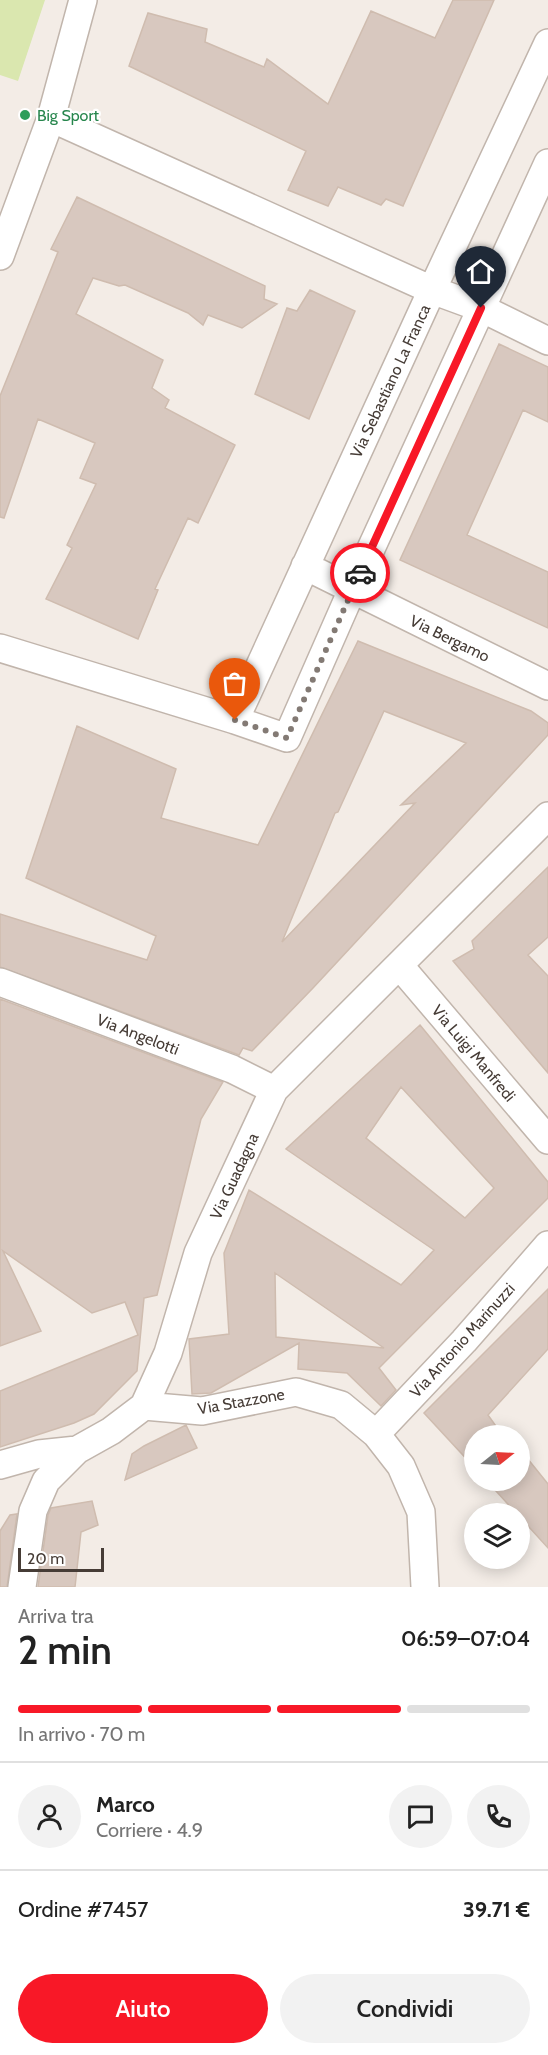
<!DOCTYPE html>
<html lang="it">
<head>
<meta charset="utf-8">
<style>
  :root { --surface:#fff; --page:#f2f2f2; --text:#222; --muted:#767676; --line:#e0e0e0; --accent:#f81827 }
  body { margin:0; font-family:Cabin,sans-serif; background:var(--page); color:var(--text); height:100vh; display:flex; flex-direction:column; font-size:22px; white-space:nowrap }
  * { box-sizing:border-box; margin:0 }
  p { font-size:20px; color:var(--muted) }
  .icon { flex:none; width:33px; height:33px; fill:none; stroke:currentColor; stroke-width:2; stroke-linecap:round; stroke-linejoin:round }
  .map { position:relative; height:1587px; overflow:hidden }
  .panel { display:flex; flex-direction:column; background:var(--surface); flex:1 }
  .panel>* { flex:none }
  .needle { width:39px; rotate:72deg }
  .buttons { position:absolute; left:464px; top:1425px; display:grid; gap:12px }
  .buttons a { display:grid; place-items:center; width:66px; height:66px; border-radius:50%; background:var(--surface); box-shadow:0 3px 15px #0003; font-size:30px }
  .scale { position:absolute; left:18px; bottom:15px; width:86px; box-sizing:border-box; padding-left:6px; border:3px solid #463c36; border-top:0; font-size:16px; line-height:21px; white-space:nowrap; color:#463c36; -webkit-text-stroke:4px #fff; paint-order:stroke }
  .pin { position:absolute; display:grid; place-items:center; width:51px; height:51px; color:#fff; margin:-62px -26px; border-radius:50% 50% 50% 0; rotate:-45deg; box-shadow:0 0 6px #0007 }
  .pin .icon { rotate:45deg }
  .courier { position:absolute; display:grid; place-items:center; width:60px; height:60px; margin:-30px; border:4px solid #f81827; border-radius:50%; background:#fff; color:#222; box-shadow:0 2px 8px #0007 }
  .overview em { font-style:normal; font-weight:600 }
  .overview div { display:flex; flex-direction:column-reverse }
  .overview { display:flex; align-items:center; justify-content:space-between; height:102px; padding:0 18px }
  h1 { font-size:39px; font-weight:600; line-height:45px }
  .bar { display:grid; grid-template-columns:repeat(4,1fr); gap:9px 6px; align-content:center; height:72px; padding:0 18px }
  .bar i { height:8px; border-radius:4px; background:var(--line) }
  .bar .active { background:var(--accent) }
  .bar p { grid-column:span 4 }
  .line { display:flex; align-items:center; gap:15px; padding:0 18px; border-top:2px solid var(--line) }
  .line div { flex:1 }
  .round { display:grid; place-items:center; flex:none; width:63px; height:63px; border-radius:32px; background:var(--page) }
  .cta { display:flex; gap:12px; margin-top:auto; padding:12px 18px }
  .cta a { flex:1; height:69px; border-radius:36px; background:var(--accent); color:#fff; font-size:24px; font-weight:600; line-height:69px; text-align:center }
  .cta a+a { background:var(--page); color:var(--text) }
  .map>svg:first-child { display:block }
  .green { fill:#dae7af }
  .building { fill:#d8c8bf; stroke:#cfbcaf; stroke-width:1.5; fill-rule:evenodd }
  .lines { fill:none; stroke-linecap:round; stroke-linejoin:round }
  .minor-casing { stroke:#c1b5ac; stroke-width:30 }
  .minor { stroke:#fff; stroke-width:27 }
  .done { stroke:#837a74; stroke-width:6; stroke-dasharray:0 10.8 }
  .route { stroke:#f81827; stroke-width:8 }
  .leisure-dot { fill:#2e9e5b; stroke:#fff; stroke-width:2 }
  .labels { text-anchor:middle; stroke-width:4.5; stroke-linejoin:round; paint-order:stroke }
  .leisure-label { font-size:16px; fill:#27864d; stroke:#fff; text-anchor:start }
  .street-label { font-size:16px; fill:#463c36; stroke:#fff }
</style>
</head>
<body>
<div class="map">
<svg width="548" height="1587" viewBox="0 0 548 1587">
  <rect width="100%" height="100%" fill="#f3ece6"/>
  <path class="green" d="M 0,0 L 45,0 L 18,81 L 0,75 Z"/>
  <path class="building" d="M 453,0 L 494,0 L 403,206 L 386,199 L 381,205 L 338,187 L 328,206 L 288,190 L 306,151 L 129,66 L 148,13 L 207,29 L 205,42 L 264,67 L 267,59 L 328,104 L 371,11 L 435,38 Z
    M 77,197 L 265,286 L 264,299 L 277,304 L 242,328 L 208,315 L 203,325 L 188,313 L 125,285 L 119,286 L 93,278 L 76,314 L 163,360 L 152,388 L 169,400 L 165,408 L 235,445 L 198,523 L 188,518 L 155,589 L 158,590 L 138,639 L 46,599 L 72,548 L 67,545 L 96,484 L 80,478 L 95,443 L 38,419 L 4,518 L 0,517 L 0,396 L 58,252 L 51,249 Z
    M 310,290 L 355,311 L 309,419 L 255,394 L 287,308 L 297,311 Z
    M 499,344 L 548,367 L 548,422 L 523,410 L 467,535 L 548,572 L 548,628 L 400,560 Z
    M 358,641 L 531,711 L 548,723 L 548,735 L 313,988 L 252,1051 L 243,1048 L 239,1055 L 0,967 L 0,914 L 147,960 L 156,936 L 26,878 L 77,726 L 176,769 L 161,818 L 258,845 ZM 384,711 L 466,743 L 401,805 L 415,803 L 282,942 L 335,813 L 338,812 Z
    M 548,867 L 548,937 L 528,955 L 548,976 L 548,1073 L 453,961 L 474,949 L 472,941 Z
    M 0,999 L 223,1082 L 201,1119 L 157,1295 L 144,1298 L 137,1371 L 94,1414 L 74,1423 L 0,1447 L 0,1391 L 138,1335 L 125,1302 L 92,1313 L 3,1251 L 41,1331 L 0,1346 Z
    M 420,1025 L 548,1182 L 548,1198 L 379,1368 L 396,1390 L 381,1406 L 347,1373 L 298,1369 L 299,1343 L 211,1393 L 192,1394 L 189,1339 L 229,1334 L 224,1253 L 249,1190 L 401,1285 L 434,1250 L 286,1149 ZM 401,1087 L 494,1188 L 465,1218 L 366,1138 ZM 275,1273 L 384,1348 L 276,1337 Z
    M 548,1289 L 548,1349 L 488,1415 L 503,1436 L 474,1436 L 474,1467 L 424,1413 Z
    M 186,1425 L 197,1448 L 125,1480 L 132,1454 L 144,1446 Z
    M 519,1448 L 548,1484 L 548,1548 L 519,1516 L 519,1514 L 517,1514 L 486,1480 L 519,1480 Z
    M 92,1501 L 98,1525 L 81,1532 L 75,1587 L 38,1587 L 48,1515 L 51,1508 Z
    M 17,1514 L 7,1587 L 0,1587 L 0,1531 L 10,1515 Z"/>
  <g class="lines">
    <g class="minor-casing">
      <path id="minor" d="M 51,118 L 432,290 L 481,308 L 548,341
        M 0,256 L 51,118 L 83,0
        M 305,566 L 548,686
        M 0,648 L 235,720 L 287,738 L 352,590 L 548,163
        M 235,720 L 432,290 L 548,43
        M 399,965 L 548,1140
        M 0,982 L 232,1069 L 274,1090
        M 144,1406 L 202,1411 L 296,1392 L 341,1405 L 376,1434 L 401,1466 L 421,1512 L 425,1587
        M 376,1434 L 464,1341 L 548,1245
        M 0,1465 L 39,1454 L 77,1450
        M 22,1587 L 33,1511 L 46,1481 L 77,1450 L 111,1431 L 144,1406 L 168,1353 L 198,1253 L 274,1090 L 548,816"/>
    </g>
    <use href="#minor" class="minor"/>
  </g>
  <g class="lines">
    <path class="done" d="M 235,720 L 287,738 L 360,573"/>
    <path class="route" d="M 360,573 L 481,308"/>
  </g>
  <circle class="leisure-dot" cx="25" cy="115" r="6"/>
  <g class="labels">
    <g class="leisure-label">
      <text x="37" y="121">Big Sport</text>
    </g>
    <g class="street-label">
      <text transform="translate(390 381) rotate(-65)" y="6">Via Sebastiano La Franca</text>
      <text transform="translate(450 638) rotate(26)" y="6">Via Bergamo</text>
      <text transform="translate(138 1034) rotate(21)" y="6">Via Angelotti</text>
      <text transform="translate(474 1053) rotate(50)" y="6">Via Luigi Manfredi</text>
      <text transform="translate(234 1176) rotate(-65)" y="6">Via Guadagna</text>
      <text transform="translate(462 1340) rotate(-48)" y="6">Via Antonio Marinuzzi</text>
      <text transform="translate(241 1401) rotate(-10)" y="6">Via Stazzone</text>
    </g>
  </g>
</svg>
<div class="buttons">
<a><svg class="needle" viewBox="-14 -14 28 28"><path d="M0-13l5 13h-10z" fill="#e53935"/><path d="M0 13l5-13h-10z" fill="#767676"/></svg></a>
<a><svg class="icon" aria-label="layers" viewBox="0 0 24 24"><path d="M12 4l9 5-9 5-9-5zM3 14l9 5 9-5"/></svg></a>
</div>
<div class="scale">20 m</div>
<div class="pin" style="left:235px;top:720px;background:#ea580c"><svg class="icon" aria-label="bag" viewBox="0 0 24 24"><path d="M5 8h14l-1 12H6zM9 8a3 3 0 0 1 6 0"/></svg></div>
<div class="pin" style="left:481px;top:308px;background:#1f2937"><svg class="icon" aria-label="home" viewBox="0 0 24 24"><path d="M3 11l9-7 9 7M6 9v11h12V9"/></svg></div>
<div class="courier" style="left:360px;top:573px"><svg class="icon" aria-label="car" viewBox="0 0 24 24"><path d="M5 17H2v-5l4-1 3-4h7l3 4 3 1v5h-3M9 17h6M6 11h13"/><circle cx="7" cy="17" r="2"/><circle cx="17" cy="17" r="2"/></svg></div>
</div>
<section class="panel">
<div class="overview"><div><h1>2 min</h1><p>Arriva tra</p></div><em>06:59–07:04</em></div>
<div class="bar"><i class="active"></i><i class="active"></i><i class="active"></i><i></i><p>In arrivo · 70 m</p></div>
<div class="line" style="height:108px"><a class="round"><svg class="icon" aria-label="person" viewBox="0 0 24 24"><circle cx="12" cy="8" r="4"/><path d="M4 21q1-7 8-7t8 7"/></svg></a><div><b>Marco</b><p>Corriere · 4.9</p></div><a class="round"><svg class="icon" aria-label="chat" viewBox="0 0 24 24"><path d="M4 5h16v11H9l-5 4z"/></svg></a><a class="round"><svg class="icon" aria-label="phone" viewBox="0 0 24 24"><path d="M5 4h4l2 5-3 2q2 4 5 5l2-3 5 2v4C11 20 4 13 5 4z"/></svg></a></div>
<div class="line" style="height:78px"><div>Ordine #7457</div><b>39.71 €</b></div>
<div class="cta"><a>Aiuto</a><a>Condividi</a></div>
</section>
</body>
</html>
